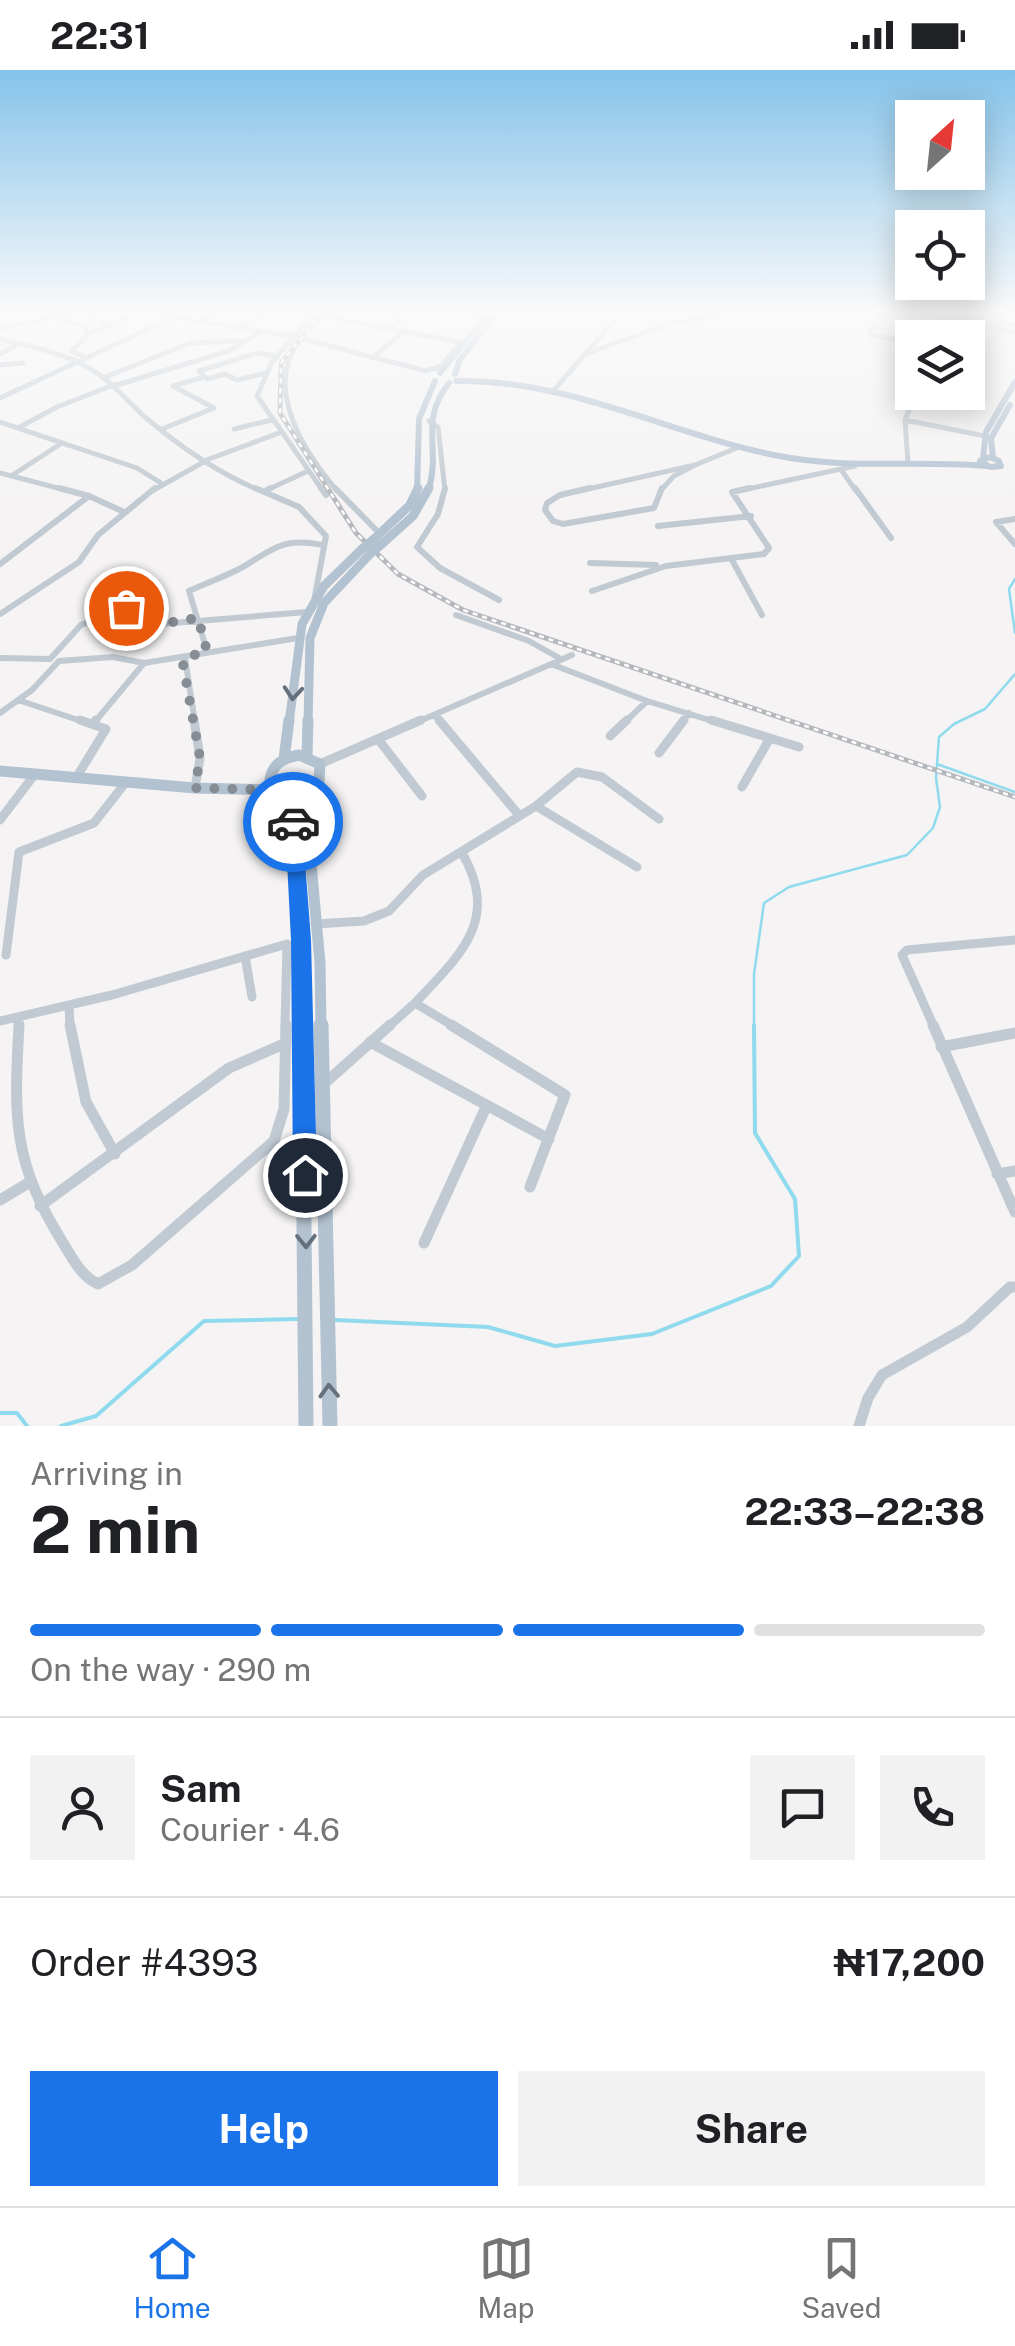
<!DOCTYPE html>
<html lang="en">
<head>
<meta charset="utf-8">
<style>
  :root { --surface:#fff; --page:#f2f2f2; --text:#202124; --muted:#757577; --line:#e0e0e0; --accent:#1a73e8 }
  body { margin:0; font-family:"Public Sans",sans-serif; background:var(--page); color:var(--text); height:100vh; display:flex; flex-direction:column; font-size:38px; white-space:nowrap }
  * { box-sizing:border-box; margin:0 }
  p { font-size:32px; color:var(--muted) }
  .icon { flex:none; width:55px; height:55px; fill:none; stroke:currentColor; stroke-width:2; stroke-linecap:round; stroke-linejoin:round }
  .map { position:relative; height:1356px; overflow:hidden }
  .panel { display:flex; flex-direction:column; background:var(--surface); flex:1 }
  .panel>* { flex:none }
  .needle { width:65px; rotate:27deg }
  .controls { position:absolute; left:895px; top:30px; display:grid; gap:20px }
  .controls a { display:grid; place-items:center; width:90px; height:90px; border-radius:0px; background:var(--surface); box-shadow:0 5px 25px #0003; font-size:50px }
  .pin { position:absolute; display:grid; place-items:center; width:85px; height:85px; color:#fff; margin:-42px; border:5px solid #fff; border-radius:50%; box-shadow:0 2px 10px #0007 }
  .courier { position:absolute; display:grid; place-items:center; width:100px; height:100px; margin:-50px; border:8px solid #1a73e8; border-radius:50%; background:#fff; color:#222; box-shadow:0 2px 12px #0007 }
  .headline em { font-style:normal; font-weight:700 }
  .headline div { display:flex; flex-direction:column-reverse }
  .headline { display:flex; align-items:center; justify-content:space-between; height:170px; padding:0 30px }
  h1 { font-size:65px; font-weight:700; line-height:75px }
  .bar { display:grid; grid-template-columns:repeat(4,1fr); gap:15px 10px; align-content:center; height:120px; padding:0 30px }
  .bar i { height:12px; border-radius:8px; background:var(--line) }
  .bar .selected { background:var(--accent) }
  .bar p { grid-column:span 4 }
  .line { display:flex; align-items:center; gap:25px; padding:0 30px; border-top:2px solid var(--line) }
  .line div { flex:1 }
  .round { display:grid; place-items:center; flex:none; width:105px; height:105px; border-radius:0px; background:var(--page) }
  .button { display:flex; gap:20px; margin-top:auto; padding:20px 30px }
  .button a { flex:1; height:115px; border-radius:0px; background:var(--accent); color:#fff; font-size:40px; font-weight:700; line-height:115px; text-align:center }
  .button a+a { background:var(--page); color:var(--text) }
  .status { display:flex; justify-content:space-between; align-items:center; height:70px; padding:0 50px; background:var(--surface); direction:ltr }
  .status svg { height:28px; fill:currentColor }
  .tabs { display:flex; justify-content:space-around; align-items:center; height:140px; border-top:2px solid var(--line); background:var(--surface); font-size:28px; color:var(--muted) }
  .tabs a { display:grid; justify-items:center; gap:5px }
  .tabs .selected { color:var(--accent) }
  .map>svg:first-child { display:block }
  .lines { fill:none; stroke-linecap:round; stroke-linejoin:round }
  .stream-far1 { stroke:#90daee; stroke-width:2.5 }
  .stream { stroke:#90daee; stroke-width:4 }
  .minor-far3 { stroke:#c1cad2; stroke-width:5 }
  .minor-far2 { stroke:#c1cad2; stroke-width:6 }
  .minor-far1 { stroke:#c1cad2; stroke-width:9 }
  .minor { stroke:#c1cad2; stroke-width:11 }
  .major-far3 { stroke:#b3c2d1; stroke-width:6 }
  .major-far2 { stroke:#b3c2d1; stroke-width:9 }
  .major-far1 { stroke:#b3c2d1; stroke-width:11 }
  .major { stroke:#b3c2d1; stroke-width:15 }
  .rail-casing { stroke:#b5b8bd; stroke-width:5 }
  .rail { stroke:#fff; stroke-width:2.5; stroke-dasharray:5; stroke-linecap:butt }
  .major-bridge { stroke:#b3c2d1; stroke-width:9 }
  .oneway { stroke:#64717d }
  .route { fill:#1a73e8 }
  .done { stroke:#868d94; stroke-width:10; stroke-dasharray:0 18 }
</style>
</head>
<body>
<div class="status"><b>22:31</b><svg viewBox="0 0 49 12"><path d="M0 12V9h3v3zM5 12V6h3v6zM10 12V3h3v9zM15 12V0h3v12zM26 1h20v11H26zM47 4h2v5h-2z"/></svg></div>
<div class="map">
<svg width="1015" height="1356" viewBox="0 0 1015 1356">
  <rect width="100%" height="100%" fill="#f5f3f3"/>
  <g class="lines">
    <path class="stream-far1" d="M 1015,509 L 1009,519 L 1015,563
      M 937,694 L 1015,722
      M 754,957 L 754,904 L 764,833 L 789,817 L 907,785 L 933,758 L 940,737 L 936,708 L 939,667 L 954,654 L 985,639 L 1015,604"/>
    <path class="stream" d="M 335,1250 L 488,1257 L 555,1276 L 652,1264 L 771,1216 L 799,1186 L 795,1129 L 755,1063 L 754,955
      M 0,1343 L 17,1343 L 27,1356
      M 61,1356 L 96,1346 L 204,1251 L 297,1249"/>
    <path class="minor-far3" d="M 78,243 L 112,255
      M 149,243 L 292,266 L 426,301 L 440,297 L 460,273
      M 315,243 L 272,292 L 257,326 L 323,421
      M 326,243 C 312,257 293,273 288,293 C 275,338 310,388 337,421
      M 389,243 L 402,249 L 390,258
      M 462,243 L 484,248
      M 619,243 L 652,243
      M 922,243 L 1015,262
      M 324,246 L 464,273
      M 56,247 L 84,256 L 88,264
      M 965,248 L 1015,255
      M 201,250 L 220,243
      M 875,255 L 870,263 L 874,266 L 912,271
      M 238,256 L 272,243
      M 0,259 L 68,243
      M 940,268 L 947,250
      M 0,269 C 31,277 59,281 87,297 C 111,310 125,329 145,347 C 179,376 220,404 261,421
      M 0,284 L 18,274
      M 585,284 L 675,252 L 743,243
      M 87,288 L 72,281 L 88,264 L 137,243
      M 372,288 L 404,261
      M 0,295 L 23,293
      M 266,303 L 237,310 L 225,304 L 207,309 L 199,301 L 257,283 L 278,286
      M 103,308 L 190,273 L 242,271
      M 117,315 L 228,281 L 262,261
      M 173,316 L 214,338
      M 173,316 L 204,307
      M 553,321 L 621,243
      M 0,328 L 174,247
      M 905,350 L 985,366
      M 429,351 L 438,357 L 445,421
      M 0,352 L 137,398 L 161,413
      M 18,358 L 57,337 L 116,314
      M 162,359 L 214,338
      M 234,359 L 272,350
      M 908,393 L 905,350 L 916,322
      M 695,395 L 739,377
      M 842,401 L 856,421
      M 0,403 L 69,421
      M 11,406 L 62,373
      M 267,420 L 308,401
      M 152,421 L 209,389 L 279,363
      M 579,421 L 695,395
      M 660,421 L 674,406 L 695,395
      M 738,421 L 855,396"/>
    <path class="minor-far2" d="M 59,418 L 89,426 L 124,442
      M 255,418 L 299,437 L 326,466 L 314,531
      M 321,418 L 326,425
      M 335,418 L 380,464
      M 445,418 L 438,444 L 417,477 L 440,498 L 499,530
      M 590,418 L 560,425 L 547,433 L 545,440 L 553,451 L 563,454 L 654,438 L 662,418
      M 855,418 L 891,468
      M 267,420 L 271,418
      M 1015,449 L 996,452 L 1015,474
      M 658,456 L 751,446
      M 732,490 L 762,545
      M 590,493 L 656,495
      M 0,494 L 89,426
      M 592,521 L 666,496 L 764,484 L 769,478 L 732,422 L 750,418
      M 0,544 L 79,492 L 98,465 L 155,418
      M 456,545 L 529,571 L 561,589
      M 207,581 L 189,521 C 206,513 224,507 241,498 C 274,479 281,467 322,475
      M 0,588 L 50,589
      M 185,588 L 195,653
      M 50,589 L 81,555 L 122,538 L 148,555 L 307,542
      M 551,594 L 647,631 L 719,653
      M 18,630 L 87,653
      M 0,643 L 32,620 L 59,591 L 113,587 L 144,593 L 298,568
      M 434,645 L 441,653
      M 94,653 L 144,593
      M 415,653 L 572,585
      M 624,653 L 647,631
      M 682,653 L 689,643"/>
    <path class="minor-far1" d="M 194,650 L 200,688 L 195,718
      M 439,650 L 518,744
      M 711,650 L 799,677
      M 93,654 L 96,650
      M 610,666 L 627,650
      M 378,669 L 422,726
      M 659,683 L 684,650
      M 320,694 L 421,650
      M 76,708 L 106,659 L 80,650
      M 742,717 L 770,668
      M 536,736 L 637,797
      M 0,750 L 35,704
      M 315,854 L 364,851 L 389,841 L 423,805 L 536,736 L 577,702 L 602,707 L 659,749
      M 6,885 L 19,782 L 94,753 L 126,712
      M 245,886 L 252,927
      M 415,933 C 460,885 501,850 462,783
      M 69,935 L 70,957
      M 0,951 L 112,925 L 287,874
      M 19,957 L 19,947
      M 285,957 L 287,874
      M 388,957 L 415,933 L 455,957
      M 934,957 L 902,885 L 907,880 L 1015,870"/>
    <path class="minor" d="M 19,955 C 14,1048 12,1091 63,1173 C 73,1189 81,1206 98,1214 L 132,1195 L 274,1071 L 284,1039 L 286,955
      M 70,955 L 86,1032 L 115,1084
      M 451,955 L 565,1025 L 530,1117
      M 933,955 L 1015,1142
      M 370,972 L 549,1069
      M 941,977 L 1015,963
      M 325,1013 L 390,955
      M 997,1104 L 1015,1101
      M 0,1130 L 30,1112
      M 40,1136 L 229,998 L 286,973
      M 424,1173 L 486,1037
      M 859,1356 L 868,1328 L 882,1305 L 967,1257 L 1010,1217 L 1015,1217"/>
    <path class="major-far3" d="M 440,303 L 488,243
      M 455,304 L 459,291 L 496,243
      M 456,311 C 572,310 664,362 774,385 C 847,400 915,390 987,396
      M 990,387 L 999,391 L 1001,396 L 990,397 L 980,391 Z
      M 983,388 L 986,362 L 1015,312
      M 993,388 L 991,368 L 1010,335
      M 417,421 L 419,349 L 435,311
      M 428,421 C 442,380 418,352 449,313"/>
    <path class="major-far2" d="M 374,469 L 410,435 L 418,418
      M 383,473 L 413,446 L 429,418
      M 289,653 L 302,554 L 324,516 L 362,479
      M 308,653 L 310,568 L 324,533 L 371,483"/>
    <path class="major-far1" d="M 299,685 L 320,694 L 319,711 L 296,724 L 276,720 L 270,709 C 273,693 284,688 299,685 Z
      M 307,686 L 308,650
      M 284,689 L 289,650
      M 0,701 L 195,718 L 276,720
      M 309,720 L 306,738 L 320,893 L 321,957
      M 289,724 L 301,870 L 302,957"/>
    <path class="major" d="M 302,955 L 306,1356
      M 321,955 L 330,1356"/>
    <g class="rail-casing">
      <path id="rail" d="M 322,243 L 281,293 L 280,343 L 356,463 L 398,504 L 463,540 L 1015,727"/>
    </g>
    <use href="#rail" class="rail"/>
    <path class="major-bridge" d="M 362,479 L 374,469
      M 371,483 L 383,473"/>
  </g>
  <defs><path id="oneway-chevron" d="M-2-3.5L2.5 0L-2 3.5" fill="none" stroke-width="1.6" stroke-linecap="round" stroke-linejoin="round" transform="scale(2.5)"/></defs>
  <g class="oneway">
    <use href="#oneway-chevron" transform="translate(293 623) rotate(95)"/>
    <use href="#oneway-chevron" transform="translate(306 1171) rotate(89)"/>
    <use href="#oneway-chevron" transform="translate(329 1321) rotate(-92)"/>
  </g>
  <linearGradient id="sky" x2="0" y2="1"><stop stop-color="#85c3ea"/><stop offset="0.56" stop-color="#fafafa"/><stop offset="1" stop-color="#fafafa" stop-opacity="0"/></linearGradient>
  <rect width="1015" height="433" fill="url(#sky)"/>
  <path class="route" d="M 293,745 L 302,752 L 311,870 L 317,1105 L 313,1113 L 305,1117 L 297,1113 L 293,1105 L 291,870 L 285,752 Z"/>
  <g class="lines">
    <path class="done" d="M 126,538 L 148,556 L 198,548 L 207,581 L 185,588 L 183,594 L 200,688 L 195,718 L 276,720 L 289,724 L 293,752"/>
  </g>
</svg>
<div class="controls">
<a><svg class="needle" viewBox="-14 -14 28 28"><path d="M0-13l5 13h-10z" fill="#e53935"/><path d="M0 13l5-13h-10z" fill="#757577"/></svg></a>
<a><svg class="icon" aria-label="locate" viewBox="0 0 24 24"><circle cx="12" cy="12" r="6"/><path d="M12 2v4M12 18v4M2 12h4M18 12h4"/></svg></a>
<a><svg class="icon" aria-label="layers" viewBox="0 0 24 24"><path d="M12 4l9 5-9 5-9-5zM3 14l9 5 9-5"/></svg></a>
</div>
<div class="pin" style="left:126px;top:538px;background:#ea580c"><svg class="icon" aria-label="bag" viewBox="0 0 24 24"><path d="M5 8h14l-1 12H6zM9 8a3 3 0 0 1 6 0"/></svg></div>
<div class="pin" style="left:305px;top:1105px;background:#1f2937"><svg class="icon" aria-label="home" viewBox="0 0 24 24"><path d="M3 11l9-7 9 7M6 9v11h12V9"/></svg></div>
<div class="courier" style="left:293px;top:752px"><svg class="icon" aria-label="car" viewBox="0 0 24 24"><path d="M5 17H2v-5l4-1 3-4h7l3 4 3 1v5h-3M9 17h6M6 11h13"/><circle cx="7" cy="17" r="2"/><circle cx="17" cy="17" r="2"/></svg></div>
</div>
<section class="panel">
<div class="headline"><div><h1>2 min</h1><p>Arriving in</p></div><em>22:33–22:38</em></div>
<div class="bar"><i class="selected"></i><i class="selected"></i><i class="selected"></i><i></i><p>On the way · 290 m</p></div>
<div class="line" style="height:180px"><a class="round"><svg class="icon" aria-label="person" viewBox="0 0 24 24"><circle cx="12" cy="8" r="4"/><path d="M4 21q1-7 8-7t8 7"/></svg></a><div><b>Sam</b><p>Courier · 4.6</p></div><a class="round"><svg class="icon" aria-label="chat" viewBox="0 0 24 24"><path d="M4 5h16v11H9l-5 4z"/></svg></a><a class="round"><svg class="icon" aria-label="phone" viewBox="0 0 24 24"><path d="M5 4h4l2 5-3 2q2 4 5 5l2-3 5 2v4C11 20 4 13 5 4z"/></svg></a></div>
<div class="line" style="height:130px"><div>Order #4393</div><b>₦17,200</b></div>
<div class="button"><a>Help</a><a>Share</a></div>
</section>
<nav class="tabs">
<a class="selected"><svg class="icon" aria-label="home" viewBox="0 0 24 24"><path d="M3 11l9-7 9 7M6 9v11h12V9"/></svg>Home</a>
<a><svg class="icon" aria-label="map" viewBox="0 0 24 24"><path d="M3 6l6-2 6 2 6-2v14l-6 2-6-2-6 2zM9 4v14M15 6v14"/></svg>Map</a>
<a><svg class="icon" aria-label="saved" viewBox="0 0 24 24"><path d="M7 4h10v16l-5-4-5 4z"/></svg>Saved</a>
</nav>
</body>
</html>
